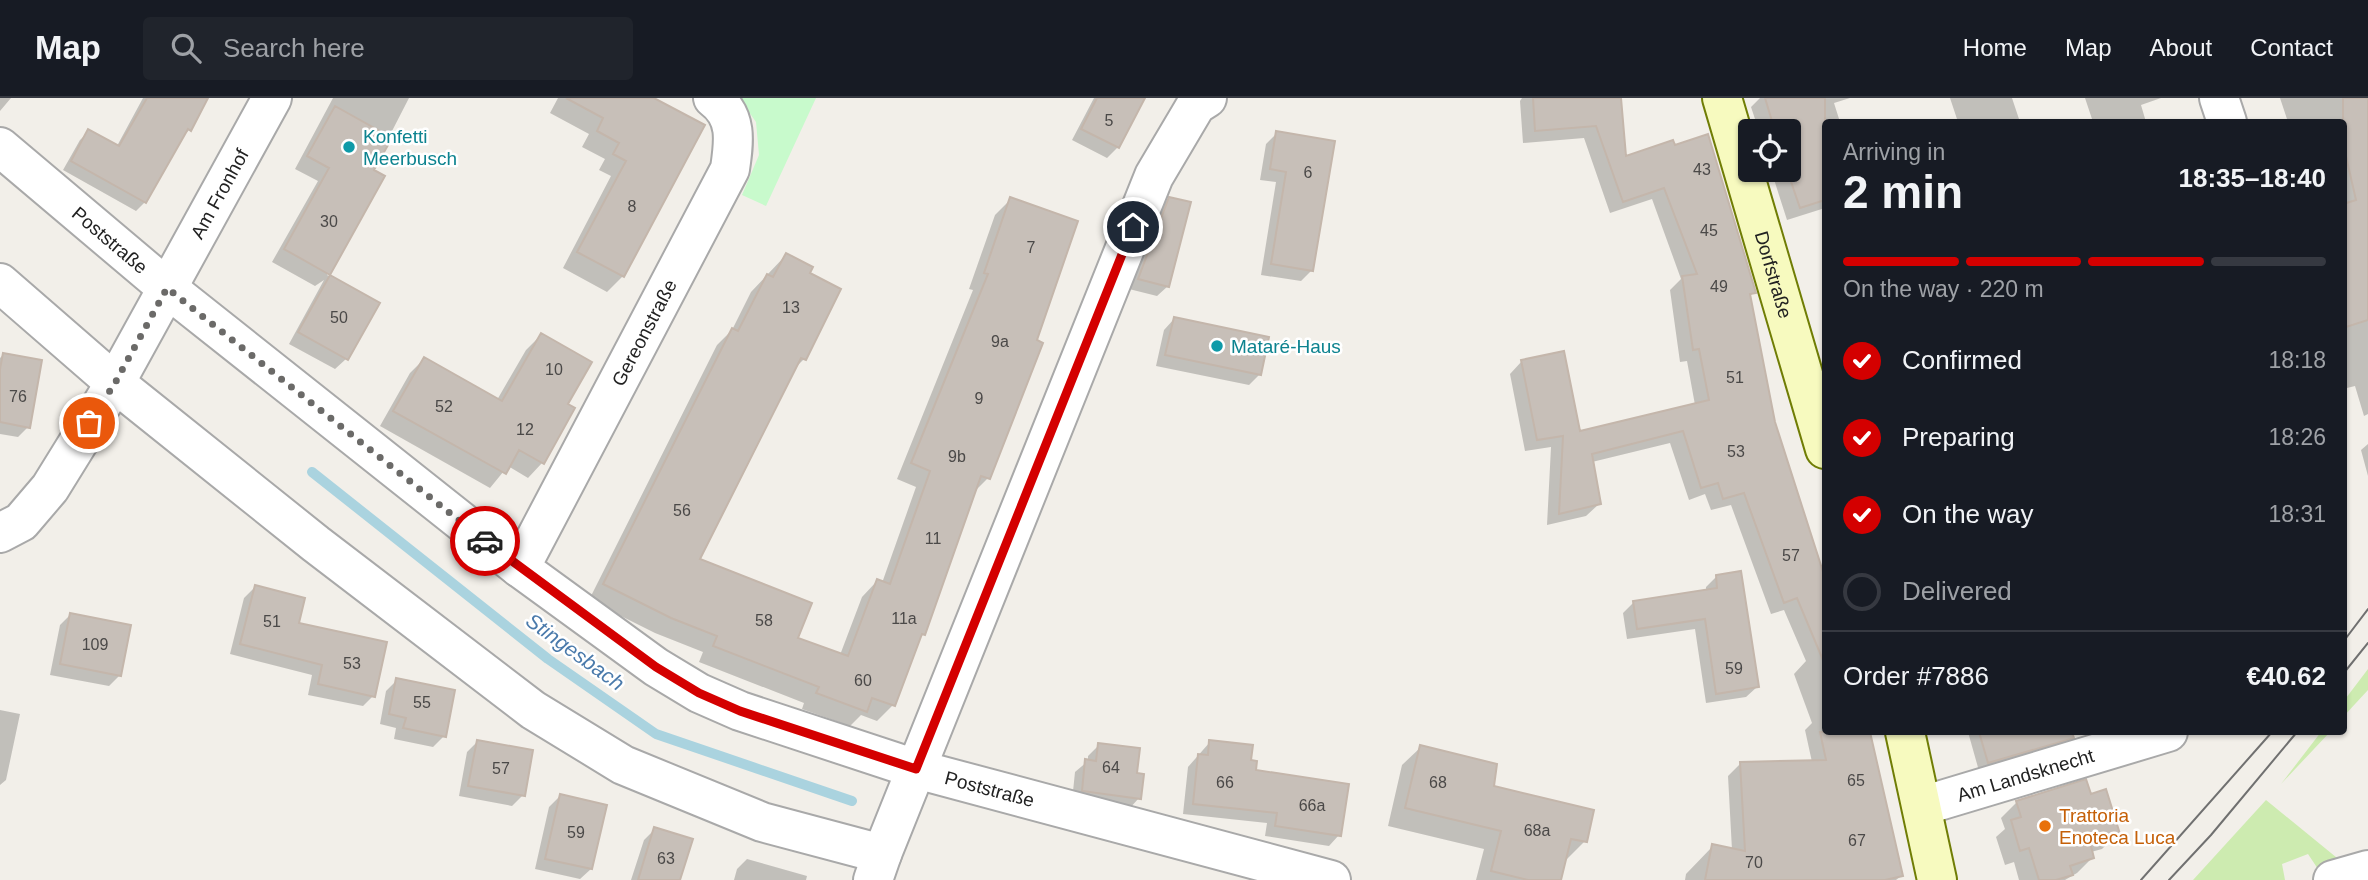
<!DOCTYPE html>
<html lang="en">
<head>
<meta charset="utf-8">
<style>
  :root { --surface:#171b24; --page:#20242c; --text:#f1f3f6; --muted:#9ea1a6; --line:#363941; --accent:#d40000 }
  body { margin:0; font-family:Helvetica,sans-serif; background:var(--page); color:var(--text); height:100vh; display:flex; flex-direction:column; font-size:26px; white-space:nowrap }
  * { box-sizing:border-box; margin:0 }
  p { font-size:23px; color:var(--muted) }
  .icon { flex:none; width:38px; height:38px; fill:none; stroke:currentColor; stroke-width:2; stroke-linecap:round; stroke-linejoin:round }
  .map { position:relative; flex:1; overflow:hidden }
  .details { position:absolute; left:1822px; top:21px; width:525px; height:616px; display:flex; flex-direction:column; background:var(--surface); border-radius:7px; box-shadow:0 2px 5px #0004 }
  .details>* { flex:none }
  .tools { position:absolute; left:1738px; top:21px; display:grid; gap:14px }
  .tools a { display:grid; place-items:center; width:63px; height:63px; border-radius:7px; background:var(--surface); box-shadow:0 2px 5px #0004; font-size:35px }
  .pin { position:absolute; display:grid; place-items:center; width:60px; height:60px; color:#fff; margin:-30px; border:4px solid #fff; border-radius:50%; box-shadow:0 2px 7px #0007 }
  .courier { position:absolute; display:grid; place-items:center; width:70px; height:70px; margin:-35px; border:5px solid #d40000; border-radius:50%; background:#fff; color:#222; box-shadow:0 2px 9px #0007 }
  .overview em { font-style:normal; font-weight:600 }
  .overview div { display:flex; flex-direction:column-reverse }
  .overview { display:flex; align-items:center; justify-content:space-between; height:119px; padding:0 21px }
  h1 { font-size:46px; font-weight:600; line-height:52px }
  .bar { display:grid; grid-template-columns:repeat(4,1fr); gap:10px 7px; align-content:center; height:84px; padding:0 21px }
  .bar i { height:9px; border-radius:5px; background:var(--line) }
  .bar .selected { background:var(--accent) }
  .bar p { grid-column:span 4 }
  .line { display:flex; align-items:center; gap:18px; padding:0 21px; border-top:2px solid var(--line) }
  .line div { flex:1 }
  ol { padding:0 21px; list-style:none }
  li { display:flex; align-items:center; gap:21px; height:77px }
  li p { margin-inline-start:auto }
  li .icon { padding:7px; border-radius:50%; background:var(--accent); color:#fff; stroke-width:4 }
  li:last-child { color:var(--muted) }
  li i { width:38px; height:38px; border:4px solid var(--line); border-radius:50% }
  header { display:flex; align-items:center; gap:42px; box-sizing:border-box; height:98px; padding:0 35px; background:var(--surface); border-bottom:2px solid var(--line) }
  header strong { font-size:33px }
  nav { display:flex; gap:38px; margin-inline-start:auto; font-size:24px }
  .search { width:490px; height:63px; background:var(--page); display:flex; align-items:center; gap:18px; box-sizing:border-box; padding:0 24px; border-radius:7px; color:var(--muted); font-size:26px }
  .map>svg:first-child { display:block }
  .grass { fill:#cdebb0 }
  .park { fill:#c8facc }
  .shadow { fill:#0003 }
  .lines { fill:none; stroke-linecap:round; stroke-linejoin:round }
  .stream { stroke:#aad3df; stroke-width:10 }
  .building { fill:#c7bfb8; stroke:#c4b6ab; stroke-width:2 }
  .street-casing { stroke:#a9a9a9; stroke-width:42 }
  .secondary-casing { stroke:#707d05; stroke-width:42 }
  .street { stroke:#fff; stroke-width:38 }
  .secondary { stroke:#f7fabf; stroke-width:38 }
  .tram { stroke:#707070; stroke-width:2 }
  .done { stroke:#6b6a68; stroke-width:7; stroke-dasharray:0 12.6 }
  .route { stroke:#d40000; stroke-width:9 }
  .culture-dot { fill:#0f9aa8; stroke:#fff; stroke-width:2.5 }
  .food-dot { fill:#e8710a; stroke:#fff; stroke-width:2.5 }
  .labels { text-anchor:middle; stroke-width:5; stroke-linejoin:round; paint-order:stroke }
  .number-label { font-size:16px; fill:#4b4948 }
  .culture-label { font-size:19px; fill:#0d838f; stroke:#fff; text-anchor:start }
  .street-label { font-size:19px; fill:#222; stroke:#fff }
  .food-label { font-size:19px; fill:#c56008; stroke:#fff; text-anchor:start }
  .water-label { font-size:21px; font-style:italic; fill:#4a7aab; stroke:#fff }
</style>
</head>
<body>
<header>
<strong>Map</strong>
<div class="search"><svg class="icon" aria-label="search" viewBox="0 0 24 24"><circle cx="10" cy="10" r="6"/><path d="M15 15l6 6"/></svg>Search here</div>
<nav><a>Home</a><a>Map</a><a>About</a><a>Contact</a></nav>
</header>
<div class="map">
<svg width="2368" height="782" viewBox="0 0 2368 782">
  <rect width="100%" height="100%" fill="#f2efe9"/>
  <path class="grass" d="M 2368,571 L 2368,592 L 2343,619 L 2343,604 Z
    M 2321,634 L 2330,634 L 2281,686 Z
    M 2266,702 L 2342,764 L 2318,771 L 2308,756 L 2282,766 L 2285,782 L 2193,782 Z"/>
  <path class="park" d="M 739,0 L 816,0 L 766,108 L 742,97 L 759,57 L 756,24 Z"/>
  <path class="shadow" d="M 0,0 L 11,0 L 0,13 Z
    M 143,0 L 206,0 L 190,31 L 180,41 L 145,104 L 136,113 L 63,72 L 80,42 L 89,33 L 117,48 Z
    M 333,0 L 409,0 L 372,72 L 382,78 L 327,177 L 377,205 L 346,261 L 335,271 L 289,246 L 324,182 L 315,188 L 272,164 L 318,83 L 295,71 Z
    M 558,0 L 650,0 L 623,178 L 607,194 L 563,170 L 611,78 L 599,72 L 605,61 L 582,49 L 589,36 L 550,15 Z
    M 1094,0 L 1143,0 L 1118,49 L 1107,60 L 1072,42 Z
    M 1522,0 L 1619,0 L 1624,60 L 1672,44 L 1754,194 L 1749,199 L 1773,325 L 1825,487 L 1825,634 L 1868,634 L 1901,778 L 1896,782 L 1685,782 L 1686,776 L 1713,748 L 1732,752 L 1728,678 L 1741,665 L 1812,664 L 1805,632 L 1812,625 L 1794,576 L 1806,563 L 1784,512 L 1771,516 L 1731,407 L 1711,412 L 1705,396 L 1689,402 L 1670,345 L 1592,364 L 1599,406 L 1586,418 L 1547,427 L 1551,349 L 1525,353 L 1510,276 L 1522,263 L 1578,335 L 1695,307 L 1687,263 L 1680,264 L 1670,192 L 1681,181 L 1652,101 L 1610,115 L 1584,40 L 1523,45 L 1520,3 Z
    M 1760,0 L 1850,0 L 1834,5 L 1840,24 L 1825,24 L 1825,110 L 1787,122 L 1771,72 L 1788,72 L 1788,33 L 1759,33 L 1751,9 Z
    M 1950,0 L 2012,0 L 2020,24 L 1943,24 L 1957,21 Z
    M 2085,0 L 2161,0 L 2141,7 L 2146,24 L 2093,24 Z
    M 2280,0 L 2368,0 L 2368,316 L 2364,318 L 2355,288 L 2343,291 L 2343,24 L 2288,24 Z
    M 1277,35 L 1312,172 L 1301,183 L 1261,177 L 1276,84 L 1260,82 L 1266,46 Z
    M 1170,100 L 1168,188 L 1157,198 L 1129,191 L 1159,111 Z
    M 1011,101 L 1035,243 L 988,380 L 973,395 L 923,536 L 918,542 L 893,607 L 877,623 L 861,617 L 850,628 L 802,611 L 804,605 L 699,564 L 703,554 L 655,535 L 589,502 L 717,247 L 732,232 L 751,194 L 786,157 L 808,176 L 804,261 L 791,274 L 697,462 L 796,541 L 840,557 L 862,499 L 877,483 L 882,485 L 916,389 L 897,381 L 973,192 L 969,191 L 995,117 Z
    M 1174,221 L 1260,276 L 1249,287 L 1156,268 L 1164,232 Z
    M 541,237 L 566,307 L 542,365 L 528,380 L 508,368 L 490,390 L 380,328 L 410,275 L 424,261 L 497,302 L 526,252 Z
    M 4,256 L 28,329 L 18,339 L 0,336 L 0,260 Z
    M 2368,346 L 2368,378 L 2361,352 Z
    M 1717,478 L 1757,589 L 1746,599 L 1706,605 L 1695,531 L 1627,541 L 1623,515 L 1634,504 L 1706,493 L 1706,489 Z
    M 255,489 L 373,598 L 363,608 L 308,597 L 312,577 L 230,556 L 244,500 Z
    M 70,517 L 119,578 L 109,588 L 50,577 L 60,527 Z
    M 397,582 L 444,638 L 433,649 L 394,641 L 396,630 L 380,626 L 386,593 Z
    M 0,612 L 20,616 L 6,682 L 0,687 Z
    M 1968,634 L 2070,634 L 2072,639 L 2063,648 L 1979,673 Z
    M 477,644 L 523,697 L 512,708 L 459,698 L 467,654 Z
    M 1210,644 L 1254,673 L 1339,737 L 1329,748 L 1265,738 L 1267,725 L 1183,716 L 1188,669 Z
    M 1099,647 L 1135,677 L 1139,700 L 1129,711 L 1072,703 L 1075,674 L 1088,663 L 1088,658 Z
    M 1421,649 L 1585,743 L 1567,761 L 1564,761 L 1559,782 L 1476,782 L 1484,751 L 1388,728 L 1402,667 Z
    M 560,698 L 591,771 L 580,781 L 535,771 L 549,709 Z
    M 2090,698 L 2118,735 L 2102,751 L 2091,754 L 2092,760 L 2077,775 L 2065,782 L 2019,782 L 2014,764 L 2005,767 L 1996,739 L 2005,731 L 2001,720 L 2017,704 Z
    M 655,731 L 678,782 L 631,782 L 644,742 Z
    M 747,761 L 807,778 L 806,782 L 734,782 L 737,771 Z"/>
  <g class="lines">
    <path class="stream" d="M 312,374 L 548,561 L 656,636 L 852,703"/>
  </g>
  <path class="building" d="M 147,0 L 208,0 L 191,33 L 188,31 L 146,105 L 71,63 L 88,31 L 119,48 Z
    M 566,0 L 654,0 L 705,27 L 624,179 L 577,154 L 626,63 L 613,56 L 619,45 L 597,33 L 603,20 Z
    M 1097,0 L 1145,0 L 1119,50 L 1081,31 Z
    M 1533,0 L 1621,0 L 1626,58 L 1673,42 L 1675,47 L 1708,36 L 1756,195 L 1750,196 L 1775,324 L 1825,480 L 1825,567 L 1797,500 L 1784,505 L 1744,395 L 1723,401 L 1718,385 L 1701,390 L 1683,333 L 1592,356 L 1601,406 L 1559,416 L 1563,338 L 1537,342 L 1521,262 L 1564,253 L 1580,333 L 1709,302 L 1699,251 L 1693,252 L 1682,178 L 1697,176 L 1664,90 L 1623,104 L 1596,28 L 1535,33 Z
    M 1765,0 L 1825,0 L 1825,102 L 1800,110 L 1787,72 L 1788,33 L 1775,33 Z
    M 2343,0 L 2368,0 L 2368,222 L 2343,230 L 2343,106 L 2356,102 L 2343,45 Z
    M 335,8 L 392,40 L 374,72 L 385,78 L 330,177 L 284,151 L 329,70 L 307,58 Z
    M 1276,33 L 1335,43 L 1313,173 L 1271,166 L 1286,74 L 1270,71 Z
    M 1010,99 L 1078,123 L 1037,242 L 1043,245 L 990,381 L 981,378 L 925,537 L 922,536 L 895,608 L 872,600 L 867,614 L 816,595 L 819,589 L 713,548 L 717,538 L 671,520 L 603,486 L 732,230 L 738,233 L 767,176 L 773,179 L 786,155 L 813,169 L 810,175 L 841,191 L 806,262 L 801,260 L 700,461 L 812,505 L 798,540 L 848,558 L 877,481 L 890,486 L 930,373 L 911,365 L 988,176 L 984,175 Z
    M 1169,99 L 1191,104 L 1169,189 L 1138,181 Z
    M 330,177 L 380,205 L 348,262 L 298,234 Z
    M 1174,219 L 1269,239 L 1261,277 L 1165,257 Z
    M 541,235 L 592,264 L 568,306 L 575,310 L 544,366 L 519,352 L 506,376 L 393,313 L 424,259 L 502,303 Z
    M 3,255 L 42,262 L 30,330 L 0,324 L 0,271 Z
    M 1741,473 L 1759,589 L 1716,596 L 1705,521 L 1637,531 L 1633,503 L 1717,490 L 1716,477 Z
    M 255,487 L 305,500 L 299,525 L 387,544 L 375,599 L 318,586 L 322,567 L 240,546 Z
    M 70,515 L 131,527 L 121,578 L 60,566 Z
    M 396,580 L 455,592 L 446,639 L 403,630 L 406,620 L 389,616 Z
    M 1820,634 L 1870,634 L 1903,778 L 1885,782 L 1705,782 L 1712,746 L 1745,753 L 1740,664 L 1826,662 Z
    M 1979,634 L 2072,634 L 2074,640 L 1988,665 Z
    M 477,642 L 533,652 L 525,698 L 468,688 Z
    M 1209,642 L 1253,647 L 1251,662 L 1257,663 L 1256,672 L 1349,686 L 1341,738 L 1275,728 L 1277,715 L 1193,706 L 1198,656 L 1208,657 Z
    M 1098,645 L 1140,650 L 1137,675 L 1144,676 L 1141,701 L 1082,693 L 1085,661 L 1096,663 Z
    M 1420,647 L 1497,666 L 1494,688 L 1594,712 L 1587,744 L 1571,741 L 1561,782 L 1528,782 L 1491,773 L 1501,733 L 1405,710 Z
    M 2086,681 L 2091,696 L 2106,691 L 2120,736 L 2090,744 L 2094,760 L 2070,768 L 2073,777 L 2056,782 L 2039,782 L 2029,750 L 2020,753 L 2011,722 L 2021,719 L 2016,703 Z
    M 560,696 L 607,707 L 592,771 L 545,761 Z
    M 654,729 L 693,741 L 680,782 L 638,782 Z"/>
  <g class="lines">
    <g class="street-casing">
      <g id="street">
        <path d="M 2219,0 L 2227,24"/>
        <path id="s1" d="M 0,49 L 167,190 L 520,470 L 656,569 L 699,595 L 740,613 L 916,671 L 1331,782"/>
        <path d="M 0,185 L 115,285 L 316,446 L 533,612 L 623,667 L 762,724 L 882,756"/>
        <path id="s2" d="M 0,435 L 21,424 L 50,390 L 115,285 L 272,0"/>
        <path id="s3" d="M 520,470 L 730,71 C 734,44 738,18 713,0"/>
        <path id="s4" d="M 1922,708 L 2168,634"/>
        <path d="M 873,782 L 882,756 L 1154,78 L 1196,7 L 1207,0"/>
        <path d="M 2333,782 L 2368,772"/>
      </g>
    </g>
    <g class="secondary-casing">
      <g id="secondary">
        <path id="s5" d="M 1722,0 L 1825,351"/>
        <path d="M 1905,634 L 1937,782"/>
      </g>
    </g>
    <use href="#street" class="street"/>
    <use href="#secondary" class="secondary"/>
    <path class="tram" d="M 2343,544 L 2368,511
      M 2343,576 L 2368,545
      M 2141,782 L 2272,634
      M 2169,782 L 2211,737 L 2297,634"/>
  </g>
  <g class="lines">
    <path class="done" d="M 89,325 L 115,285 L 167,190 L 485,443"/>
    <path class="route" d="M 485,443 L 656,569 L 699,595 L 740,613 L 916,671 L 1133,129"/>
  </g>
  <g class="culture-dot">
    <circle cx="349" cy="49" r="7"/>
    <circle cx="1217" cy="248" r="7"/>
  </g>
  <circle class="food-dot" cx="2045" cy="728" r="7"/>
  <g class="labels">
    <g class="number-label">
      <text x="1109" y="28">5</text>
      <text x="1702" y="77">43</text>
      <text x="1308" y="80">6</text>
      <text x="632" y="114">8</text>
      <text x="329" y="129">30</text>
      <text x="1709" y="138">45</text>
      <text x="1031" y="155">7</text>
      <text x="1719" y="194">49</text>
      <text x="791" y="215">13</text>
      <text x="339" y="225">50</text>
      <text x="1000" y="249">9a</text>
      <text x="554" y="277">10</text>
      <text x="1735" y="285">51</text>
      <text x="18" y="304">76</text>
      <text x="979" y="306">9</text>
      <text x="444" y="314">52</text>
      <text x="525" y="337">12</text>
      <text x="1736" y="359">53</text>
      <text x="957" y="364">9b</text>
      <text x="682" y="418">56</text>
      <text x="933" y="446">11</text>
      <text x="1791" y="463">57</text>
      <text x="904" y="526">11a</text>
      <text x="764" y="528">58</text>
      <text x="272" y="529">51</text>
      <text x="95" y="552">109</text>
      <text x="352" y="571">53</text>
      <text x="1734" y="576">59</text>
      <text x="863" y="588">60</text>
      <text x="422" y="610">55</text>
      <text x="1111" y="675">64</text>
      <text x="501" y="676">57</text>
      <text x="1856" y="688">65</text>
      <text x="1225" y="690">66</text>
      <text x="1438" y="690">68</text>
      <text x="1312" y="713">66a</text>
      <text x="1537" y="738">68a</text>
      <text x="576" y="740">59</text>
      <text x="1857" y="748">67</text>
      <text x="666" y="766">63</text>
      <text x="1754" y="770">70</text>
    </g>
    <g class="culture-label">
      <text x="363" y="45">Konfetti<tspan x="363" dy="22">Meerbusch</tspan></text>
      <text x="1231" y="255">Mataré-Haus</text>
    </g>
    <g class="street-label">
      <text dy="7" stroke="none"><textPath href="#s2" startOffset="408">Am Fronhof</textPath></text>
      <text dy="7" stroke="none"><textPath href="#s1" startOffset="144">Poststraße</textPath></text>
      <text dy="7" stroke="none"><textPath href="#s5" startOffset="184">Dorfstraße</textPath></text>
      <text dy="7" stroke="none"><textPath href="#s3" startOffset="266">Gereonstraße</textPath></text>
      <text dy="7" stroke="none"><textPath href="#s4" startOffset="108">Am Landsknecht</textPath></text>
      <text dy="7" stroke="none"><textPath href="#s1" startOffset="1194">Poststraße</textPath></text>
    </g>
    <g class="food-label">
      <text x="2059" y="724">Trattoria<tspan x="2059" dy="22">Enoteca Luca</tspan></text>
    </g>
    <g class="water-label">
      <text transform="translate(575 554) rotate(36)" y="7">Stingesbach</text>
    </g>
  </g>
</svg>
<div class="tools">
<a><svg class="icon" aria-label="locate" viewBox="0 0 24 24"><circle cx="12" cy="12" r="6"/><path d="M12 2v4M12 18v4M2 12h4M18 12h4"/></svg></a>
</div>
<div class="pin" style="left:89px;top:325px;background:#ea580c"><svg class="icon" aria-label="bag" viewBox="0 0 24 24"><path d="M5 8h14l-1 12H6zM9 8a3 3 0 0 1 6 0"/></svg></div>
<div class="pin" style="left:1133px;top:129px;background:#1f2937"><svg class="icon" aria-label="home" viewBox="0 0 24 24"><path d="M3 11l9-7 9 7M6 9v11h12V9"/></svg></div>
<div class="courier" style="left:485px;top:443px"><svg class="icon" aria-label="car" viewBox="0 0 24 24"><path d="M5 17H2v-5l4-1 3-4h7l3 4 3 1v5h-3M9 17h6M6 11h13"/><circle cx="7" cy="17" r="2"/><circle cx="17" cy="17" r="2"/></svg></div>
<section class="details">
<div class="overview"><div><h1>2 min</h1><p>Arriving in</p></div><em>18:35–18:40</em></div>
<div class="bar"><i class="selected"></i><i class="selected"></i><i class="selected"></i><i></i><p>On the way · 220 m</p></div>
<ol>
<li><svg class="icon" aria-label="check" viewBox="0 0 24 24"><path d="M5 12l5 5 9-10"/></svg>Confirmed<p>18:18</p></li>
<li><svg class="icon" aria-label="check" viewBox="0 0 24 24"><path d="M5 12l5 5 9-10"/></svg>Preparing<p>18:26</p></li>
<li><svg class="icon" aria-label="check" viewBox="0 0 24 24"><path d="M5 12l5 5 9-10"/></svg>On the way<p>18:31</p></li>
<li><i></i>Delivered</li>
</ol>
<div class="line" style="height:91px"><div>Order #7886</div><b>€40.62</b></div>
</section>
</div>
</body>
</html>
